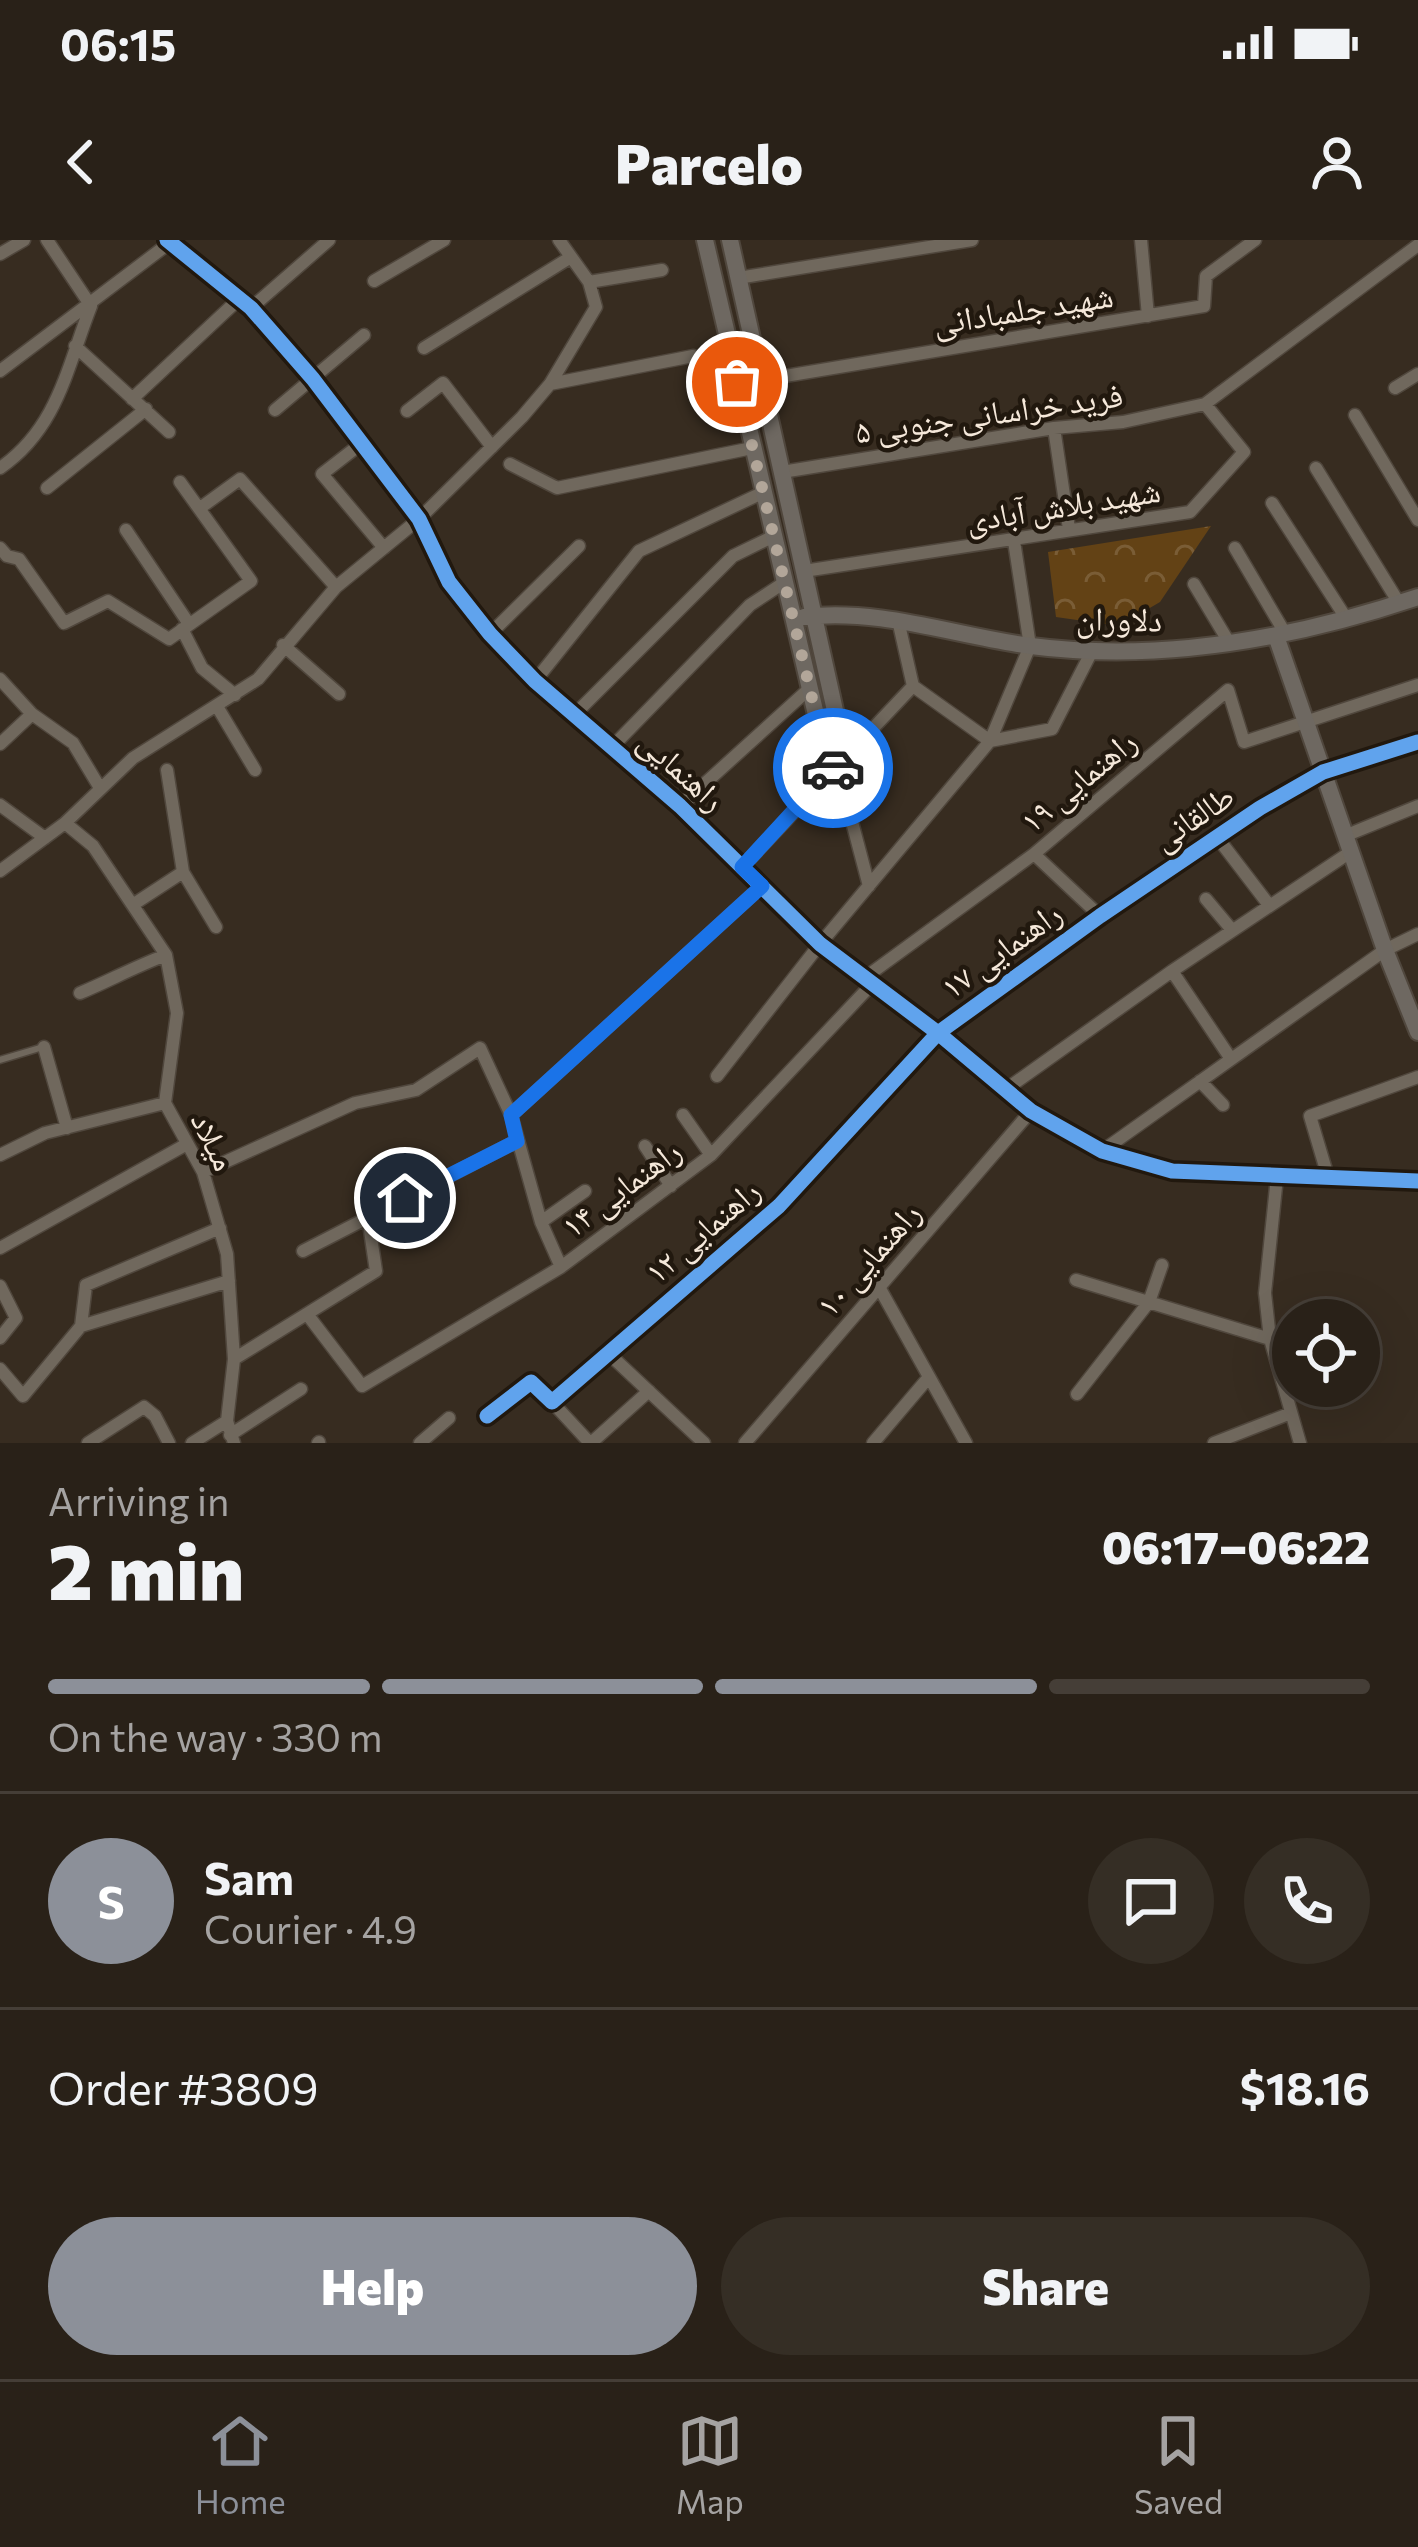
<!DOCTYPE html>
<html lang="en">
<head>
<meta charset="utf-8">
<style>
  :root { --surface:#292118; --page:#352e25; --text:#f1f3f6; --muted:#a5a3a2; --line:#453e37; --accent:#8c9099 }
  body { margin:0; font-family:Commissioner,"Noto Naskh Arabic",sans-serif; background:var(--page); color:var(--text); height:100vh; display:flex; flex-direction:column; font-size:45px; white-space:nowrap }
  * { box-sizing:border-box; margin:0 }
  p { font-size:39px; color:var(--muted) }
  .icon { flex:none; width:66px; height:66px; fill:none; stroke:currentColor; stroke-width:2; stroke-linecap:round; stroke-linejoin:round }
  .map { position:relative; height:1203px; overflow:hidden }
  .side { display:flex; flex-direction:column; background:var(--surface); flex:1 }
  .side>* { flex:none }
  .tools { position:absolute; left:1272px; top:1059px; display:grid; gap:24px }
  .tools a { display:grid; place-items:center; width:108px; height:108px; border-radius:50%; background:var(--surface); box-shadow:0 12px 48px #0002,0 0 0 3px var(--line); font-size:60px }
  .pin { position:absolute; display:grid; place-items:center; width:102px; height:102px; color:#fff; margin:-51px; border:6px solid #fff; border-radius:50%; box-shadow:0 3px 12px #0007 }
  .courier { position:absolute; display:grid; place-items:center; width:120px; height:120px; margin:-60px; border:9px solid #1a73e8; border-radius:50%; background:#fff; color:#222; box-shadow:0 3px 15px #0007 }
  .headline em { font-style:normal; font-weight:800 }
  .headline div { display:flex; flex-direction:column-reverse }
  .headline { display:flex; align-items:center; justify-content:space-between; height:204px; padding:0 48px }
  h1 { font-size:78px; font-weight:800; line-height:90px }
  .bar { display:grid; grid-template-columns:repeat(4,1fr); gap:18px 12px; align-content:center; height:144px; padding:0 48px }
  .bar i { height:15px; border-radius:9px; background:var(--line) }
  .bar .selected { background:var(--accent) }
  .bar p { grid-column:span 4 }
  .line { display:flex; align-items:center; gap:30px; padding:0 48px; border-top:3px solid var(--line) }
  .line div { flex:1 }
  .round { display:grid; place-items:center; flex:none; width:126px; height:126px; border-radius:63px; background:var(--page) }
  .action { display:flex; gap:24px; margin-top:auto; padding:24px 48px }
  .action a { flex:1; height:138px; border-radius:72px; background:var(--accent); color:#fff; font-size:48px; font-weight:800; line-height:138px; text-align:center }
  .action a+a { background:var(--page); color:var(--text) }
  .status { display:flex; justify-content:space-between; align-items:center; height:84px; padding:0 60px; background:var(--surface); direction:ltr }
  .status svg { height:33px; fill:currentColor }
  header { display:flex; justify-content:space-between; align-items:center; height:156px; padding:0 48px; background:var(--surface); font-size:54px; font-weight:800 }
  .menu { display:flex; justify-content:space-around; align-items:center; height:168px; border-top:3px solid var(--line); background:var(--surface); font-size:33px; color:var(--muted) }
  .menu a { display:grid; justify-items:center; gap:6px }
  .menu .selected { color:var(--accent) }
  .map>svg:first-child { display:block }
  .park { fill:url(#park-crowns) }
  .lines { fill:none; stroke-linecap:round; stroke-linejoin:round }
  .lane-casing { stroke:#50473d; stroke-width:9 }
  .street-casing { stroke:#50473d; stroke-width:15 }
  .secondary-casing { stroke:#50473d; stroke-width:20 }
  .lane { stroke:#70685d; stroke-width:6 }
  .street { stroke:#70685d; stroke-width:12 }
  .secondary { stroke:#6e6861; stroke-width:16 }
  .cycleway-casing { stroke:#21180e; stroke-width:22 }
  .cycleway { stroke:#60a3ed; stroke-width:15 }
  .done { stroke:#b2a699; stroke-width:12; stroke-dasharray:0 21.6 }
  .route { stroke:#1a73e8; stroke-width:15 }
  .labels { text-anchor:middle; stroke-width:9; stroke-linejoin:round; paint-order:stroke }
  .street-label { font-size:33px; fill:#f5e8da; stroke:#21180e }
</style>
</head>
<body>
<div class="status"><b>06:15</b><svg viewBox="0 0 49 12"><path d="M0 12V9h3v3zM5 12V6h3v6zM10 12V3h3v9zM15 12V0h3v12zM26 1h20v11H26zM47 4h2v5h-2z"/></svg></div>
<header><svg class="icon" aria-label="back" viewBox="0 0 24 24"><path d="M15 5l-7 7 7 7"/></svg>Parcelo<svg class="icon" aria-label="person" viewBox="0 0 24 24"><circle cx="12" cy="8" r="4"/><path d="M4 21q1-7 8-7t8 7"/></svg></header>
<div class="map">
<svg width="1418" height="1203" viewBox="0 0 1418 1203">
  <defs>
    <pattern id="park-crowns" width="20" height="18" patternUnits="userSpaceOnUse" patternTransform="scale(3)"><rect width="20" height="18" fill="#634215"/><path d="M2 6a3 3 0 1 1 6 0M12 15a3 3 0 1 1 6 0" fill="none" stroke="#7a5d36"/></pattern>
  </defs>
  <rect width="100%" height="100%" fill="#372c20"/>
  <path class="park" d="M 1211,286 L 1160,362 L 1119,386 L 1056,377 L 1048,312 Z"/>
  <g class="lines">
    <g class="lane-casing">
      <path id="lane" d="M 0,820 L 43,807"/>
    </g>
    <g class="street-casing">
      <path id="street" d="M 167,0 L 251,68 L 313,139 L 419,279 L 449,342 L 490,394 L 535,441 L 680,566 L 820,704 L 938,793 L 1031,871 L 1102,911 L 1172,931 L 1418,941
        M 1141,0 L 1148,76
        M 0,14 L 24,0
        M 738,38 L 972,0
        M 374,41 L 444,0
        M 589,42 L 662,30
        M 251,68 L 329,0
        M 75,106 L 169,192
        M 424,108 L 571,17
        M 0,131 L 172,1
        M 761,140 L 1204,66 L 1206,36 L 1255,0
        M 550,144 L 693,116
        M 1395,148 L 1418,134
        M 132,159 L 240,58
        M 275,170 L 364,95
        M 407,171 L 443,143 L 492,207
        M 1355,175 L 1418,280
        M 1054,188 L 1069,289
        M 362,203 L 322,234 L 384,308
        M 510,224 L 557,248 L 752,208
        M 0,228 C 58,188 67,127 91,66 L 47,0
        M 1316,228 L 1399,363
        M 782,232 L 1054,188 L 1123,182 L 1205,164 L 1418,5
        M 47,248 L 146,169
        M 1272,263 L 1346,378
        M 200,268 L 240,239 L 336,347
        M 126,290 L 189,384
        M 0,308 L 7,316 L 19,319 L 64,383 L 108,361 L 169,399 L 251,341 L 180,242
        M 1235,308 L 1285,393
        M 804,331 L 1190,272 L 1244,212 L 1205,164
        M 1194,344 L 1230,404
        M 898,380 L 913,446
        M 182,389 L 202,428 L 235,455
        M 490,394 L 579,306
        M 283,405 L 339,454
        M 0,439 L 32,474
        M 535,441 L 639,311 L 762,253
        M 913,446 L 990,501 L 1052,489 L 1093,409
        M 218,468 L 255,530
        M 576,473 L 733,316 L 772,297
        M 825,480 L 869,646
        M 0,504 L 32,474 L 73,503 L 100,548
        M 612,507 L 750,365 L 782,344
        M 167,530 L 183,632 L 216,687
        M 0,565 L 45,598
        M 680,566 L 809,449
        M 65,583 L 93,606 L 166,715 L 177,773 L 165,863 L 203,932 L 227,1014 L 234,1119 L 227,1181 L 234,1203
        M 1347,595 L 1418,566
        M 1217,597 L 1269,665
        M 1034,614 L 1100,676
        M 742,627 L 913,446
        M 0,631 L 65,583 L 133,518 L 258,439 L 336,347 L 419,279 L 522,177 L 550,144 L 596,67 L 589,42 L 559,0
        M 1206,659 L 1232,690
        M 134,664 L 183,632
        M 1172,731 L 1231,819
        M 863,739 L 1034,614 L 1228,450 L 1244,502 L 1418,445
        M 80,753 C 109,741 134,727 166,715
        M 44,807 L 67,888
        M 717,836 L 820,704 L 990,501 L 1030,406 L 1014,301
        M 1200,841 L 1223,865
        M 1005,850 L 1172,731 L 1352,611
        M 511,875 L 762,646
        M 683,875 L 711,915
        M 645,906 L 671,946
        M 1102,911 L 1385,710 L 1418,694
        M 0,915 L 45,893 L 165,863
        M 203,932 L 355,863 L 416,850 L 480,808 L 511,875 L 541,982 L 561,1027
        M 1277,937 L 1265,1053 L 1270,1099 L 1300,1203
        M 1329,940 L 1310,876 L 1418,837
        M 541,982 L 585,951
        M 0,1008 L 187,904
        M 303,1011 L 517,901
        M 1076,1040 L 1270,1099
        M 0,1046 L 16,1078 L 0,1098
        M 879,1047 L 966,1203
        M 307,1074 L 362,1146 L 561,1027 L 711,915 L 872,744
        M 81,1086 L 86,1045 L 220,988
        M 608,1113 L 704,1203
        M 234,1119 L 376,1031 L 368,977
        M 0,1129 L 23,1156 L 81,1086 L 229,1041
        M 1077,1154 L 1149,1062 L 1162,1025
        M 552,1162 L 590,1203
        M 487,1176 L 531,1142 L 552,1162 L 779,966 L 938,793 L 1100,676 L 1260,568 L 1323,532 L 1418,502
        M 230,1195 L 301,1149
        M 88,1203 L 144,1167 L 155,1176 L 169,1203
        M 192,1203 L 227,1181
        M 318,1203 L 319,1202
        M 420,1203 L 449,1178
        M 591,1203 L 649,1151
        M 745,1203 L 1031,871
        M 873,1203 L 929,1137
        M 1214,1203 L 1291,1173"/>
    </g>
    <g class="secondary-casing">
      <path id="secondary" d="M 705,0 L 817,479 L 836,475 L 730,0
        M 804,377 C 882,368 955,396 1031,406 C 1162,423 1293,399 1418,357
        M 1276,396 L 1385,710 L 1418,792"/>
    </g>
    <use href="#lane" class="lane"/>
    <use href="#street" class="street"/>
    <use href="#secondary" class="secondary"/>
    <g class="cycleway-casing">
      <path id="cycleway" d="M 167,0 L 251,68 L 313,139 L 419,279 L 449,342 L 490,394 L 535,441 L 680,566 L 820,704 L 938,793 L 1031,871 L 1102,911 L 1172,931 L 1418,941
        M 487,1176 L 531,1142 L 552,1162 L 779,966 L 938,793 L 1100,676 L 1260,568 L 1323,532 L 1418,502"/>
    </g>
    <use href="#cycleway" class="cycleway"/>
  </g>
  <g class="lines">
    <path class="done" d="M 737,142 L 817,479 L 825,480 L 836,524 L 833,528"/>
    <path class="route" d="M 405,958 L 517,901 L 511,875 L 762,646 L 742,627 L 833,528"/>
  </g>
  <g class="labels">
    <g class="street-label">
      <text transform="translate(1023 69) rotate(-9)" y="12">شهید جلمبادانی</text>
      <text transform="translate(989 173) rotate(-8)" y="12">فرید خراسانی جنوبی ۵</text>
      <text transform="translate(1063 265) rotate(-9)" y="12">شهید بلاش آبادی</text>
      <text transform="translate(1119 379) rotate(1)" y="12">دلاوران</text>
      <text transform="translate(682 530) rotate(42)" y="12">راهنمایی</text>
      <text transform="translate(1078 541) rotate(-40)" y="12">راهنمایی ۱۹</text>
      <text transform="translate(1193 577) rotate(-34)" y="12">طالقانی</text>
      <text transform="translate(1001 710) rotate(-36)" y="12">راهنمایی ۱۷</text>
      <text transform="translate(214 901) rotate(64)" y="12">میلاد</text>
      <text transform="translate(621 948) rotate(-37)" y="12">راهنمایی ۱۴</text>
      <text transform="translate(702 991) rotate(-41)" y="12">راهنمایی ۱۲</text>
      <text transform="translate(868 1019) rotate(-49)" y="12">راهنمایی ۱۰</text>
    </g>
  </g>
</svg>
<div class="tools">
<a><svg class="icon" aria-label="locate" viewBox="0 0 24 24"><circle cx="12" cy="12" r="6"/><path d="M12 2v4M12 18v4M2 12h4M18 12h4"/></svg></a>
</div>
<div class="pin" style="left:737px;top:142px;background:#ea580c"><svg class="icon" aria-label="bag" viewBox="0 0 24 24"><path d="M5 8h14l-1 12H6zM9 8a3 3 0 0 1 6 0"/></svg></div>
<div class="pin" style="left:405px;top:958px;background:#1f2937"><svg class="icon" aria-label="home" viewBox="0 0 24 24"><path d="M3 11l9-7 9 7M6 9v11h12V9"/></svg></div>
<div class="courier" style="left:833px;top:528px"><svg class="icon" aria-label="car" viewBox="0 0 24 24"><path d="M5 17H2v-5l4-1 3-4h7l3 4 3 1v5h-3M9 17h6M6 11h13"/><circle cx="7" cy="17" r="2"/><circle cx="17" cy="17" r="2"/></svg></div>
</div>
<section class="side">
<div class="headline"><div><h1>2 min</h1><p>Arriving in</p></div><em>06:17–06:22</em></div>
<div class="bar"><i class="selected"></i><i class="selected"></i><i class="selected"></i><i></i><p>On the way · 330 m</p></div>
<div class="line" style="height:216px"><b class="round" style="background:var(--accent);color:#fff">S</b><div><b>Sam</b><p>Courier · 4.9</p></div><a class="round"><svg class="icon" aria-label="chat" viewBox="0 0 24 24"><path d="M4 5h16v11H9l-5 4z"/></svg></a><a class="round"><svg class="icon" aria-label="phone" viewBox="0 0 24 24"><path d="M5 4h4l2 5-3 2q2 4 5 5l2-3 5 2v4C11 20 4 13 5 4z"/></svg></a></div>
<div class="line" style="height:156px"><div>Order #3809</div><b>$18.16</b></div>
<div class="action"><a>Help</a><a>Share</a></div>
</section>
<nav class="menu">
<a class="selected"><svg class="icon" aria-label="home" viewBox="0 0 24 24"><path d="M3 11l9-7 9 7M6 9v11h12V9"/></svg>Home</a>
<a><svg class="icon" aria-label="map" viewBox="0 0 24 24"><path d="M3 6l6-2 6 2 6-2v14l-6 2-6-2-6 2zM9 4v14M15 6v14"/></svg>Map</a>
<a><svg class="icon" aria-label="saved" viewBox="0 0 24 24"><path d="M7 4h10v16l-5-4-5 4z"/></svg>Saved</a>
</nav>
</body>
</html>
